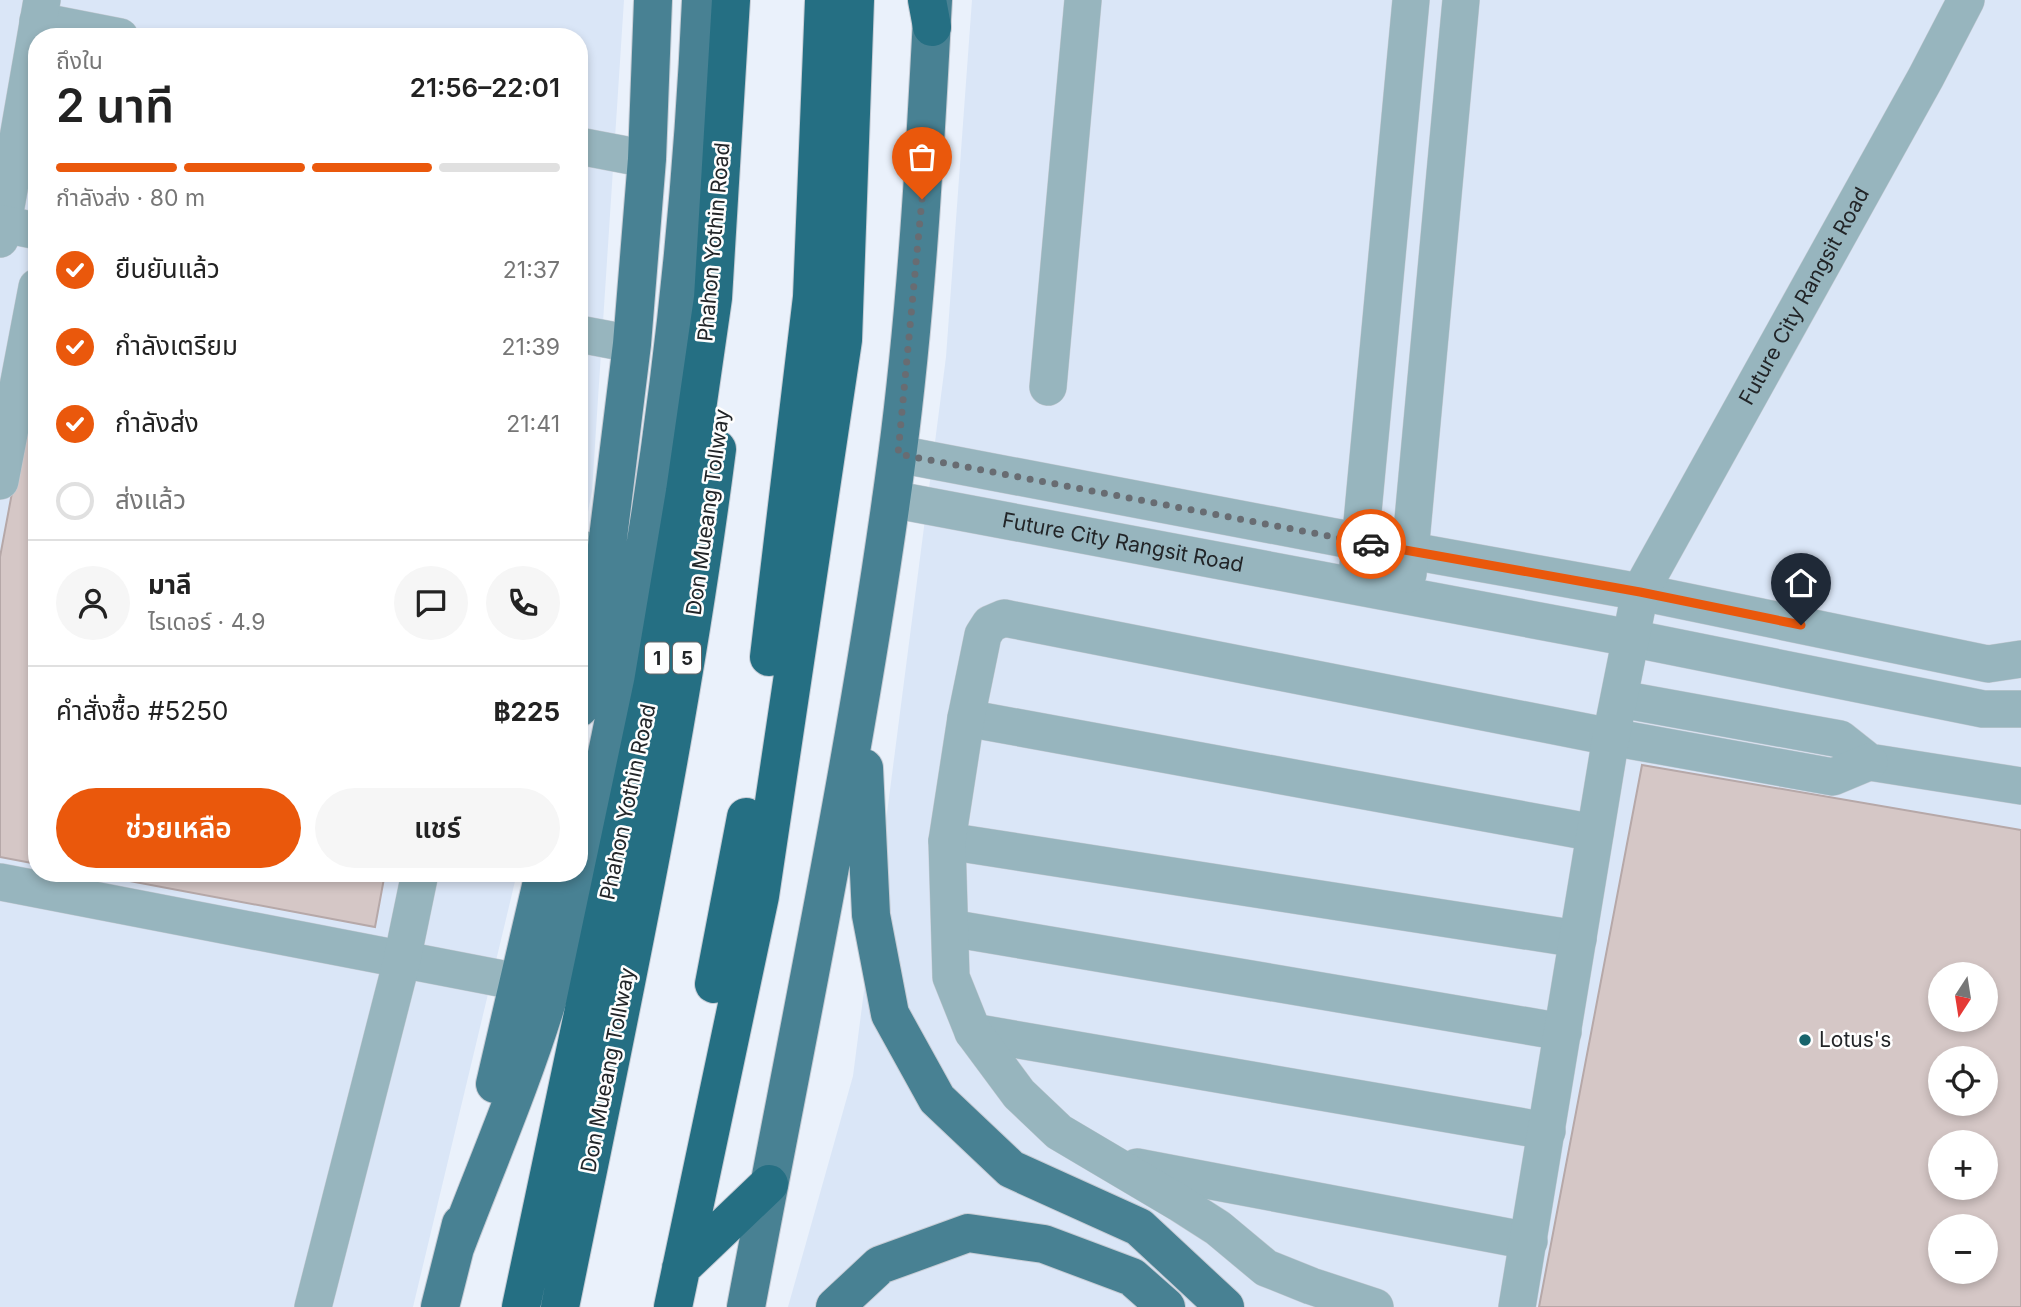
<!DOCTYPE html>
<html lang="th">
<head>
<meta charset="utf-8">
<style>
  :root { --surface:#fff; --page:#f6f6f6; --text:#222; --muted:#767676; --line:#e0e0e0; --accent:#ea580c }
  body { margin:0; font-family:Inter,"Noto Sans Thai",sans-serif; background:var(--page); color:var(--text); height:100vh; display:flex; flex-direction:column; font-size:26px; white-space:nowrap }
  * { box-sizing:border-box; margin:0 }
  p { font-size:23px; color:var(--muted) }
  .icon { flex:none; width:38px; height:38px; fill:none; stroke:currentColor; stroke-width:2; stroke-linecap:round; stroke-linejoin:round }
  .map { position:relative; flex:1; overflow:hidden }
  .details { position:absolute; left:28px; top:28px; width:560px; height:854px; display:flex; flex-direction:column; background:var(--surface); border-radius:28px; box-shadow:0 4px 10px #0003 }
  .details>* { flex:none }
  .needle { width:46px; rotate:192deg }
  .tools { position:absolute; left:1928px; top:962px; display:grid; gap:14px }
  .tools a { display:grid; place-items:center; width:70px; height:70px; border-radius:50%; background:var(--surface); box-shadow:0 4px 10px #0003; font-size:35px }
  .pin { position:absolute; display:grid; place-items:center; width:60px; height:60px; color:#fff; margin:-72px -30px; border-radius:50% 50% 50% 0; rotate:-45deg; box-shadow:0 0 7px #0007 }
  .pin .icon { rotate:45deg }
  .courier { position:absolute; display:grid; place-items:center; width:70px; height:70px; margin:-35px; border:5px solid #ea580c; border-radius:50%; background:#fff; color:#222; box-shadow:0 2px 9px #0007 }
  .head em { font-style:normal; font-weight:600 }
  .head div { display:flex; flex-direction:column-reverse }
  .head { display:flex; align-items:center; justify-content:space-between; height:119px; padding:0 28px }
  h1 { font-size:46px; font-weight:600; line-height:52px }
  .bar { display:grid; grid-template-columns:repeat(4,1fr); gap:10px 7px; align-content:center; height:84px; padding:0 28px }
  .bar i { height:9px; border-radius:5px; background:var(--line) }
  .bar .on { background:var(--accent) }
  .bar p { grid-column:span 4 }
  .line { display:flex; align-items:center; gap:18px; padding:0 28px; border-top:2px solid var(--line) }
  .line div { flex:1 }
  .round { display:grid; place-items:center; flex:none; width:74px; height:74px; border-radius:37px; background:var(--page) }
  ol { padding:0 28px; list-style:none }
  li { display:flex; align-items:center; gap:21px; height:77px }
  li p { margin-inline-start:auto }
  li .icon { padding:7px; border-radius:50%; background:var(--accent); color:#fff; stroke-width:4 }
  li:last-child { color:var(--muted) }
  li i { width:38px; height:38px; border:4px solid var(--line); border-radius:50% }
  .primary-button { display:flex; gap:14px; margin-top:auto; padding:14px 28px }
  .primary-button a { flex:1; height:80px; border-radius:42px; background:var(--accent); color:#fff; font-size:28px; font-weight:600; line-height:80px; text-align:center }
  .primary-button a+a { background:var(--page); color:var(--text) }
  .map>svg:first-child { display:block }
  .built { fill:#dae6f7; fill-rule:evenodd }
  .building { fill:#d5c7c6; stroke:#b6a8a8; stroke-width:2; fill-rule:evenodd }
  .lines { fill:none; stroke-linecap:round; stroke-linejoin:round }
  .minor-casing { stroke:#c6ccd5; stroke-width:38 }
  .major-casing { stroke:#c6ccd5; stroke-width:40 }
  .highway-casing { stroke:#c6ccd5; stroke-width:40 }
  .minor { stroke:#97b5be; stroke-width:37 }
  .major { stroke:#488193; stroke-width:38 }
  .highway { stroke:#256f83; stroke-width:38 }
  .done { stroke:#686c72; stroke-width:7; stroke-dasharray:0 12.6 }
  .route { stroke:#ea580c; stroke-width:9 }
  .poi-dot { fill:#17646c; stroke:#fefefe; stroke-width:2.5 }
  .labels { text-anchor:middle; stroke-width:5; stroke-linejoin:round; paint-order:stroke }
  .shield { fill:#fefefe; stroke:#646668; stroke-width:2 }
  .shield-label { font-size:19px; font-weight:bold; fill:#222528 }
  .street-label { font-size:21px; fill:#222528; stroke:#fefefe }
  .poi-label { font-size:21px; fill:#222528; stroke:#fefefe; text-anchor:start }
</style>
</head>
<body>
<div class="map">
<svg width="2021" height="1307" viewBox="0 0 2021 1307">
  <rect width="100%" height="100%" fill="#eaf1fb"/>
  <path class="built" d="M 0,0 L 624,0 L 592,491 L 579,559 L 579,37 L 37,37 L 37,873 L 517,873 L 413,1307 L 0,1307 Z
    M 972,0 L 2021,0 L 2021,1307 L 788,1307 L 853,1076 L 946,357 ZM 1941,975 L 1986,975 L 1986,1020 L 1941,1020 ZM 1941,1059 L 1986,1059 L 1986,1104 L 1941,1104 ZM 1941,1143 L 1986,1143 L 1986,1188 L 1941,1188 ZM 1941,1227 L 1986,1227 L 1986,1272 L 1941,1272 Z"/>
  <path class="building" d="M 37,359 L 37,864 L 0,857 L 0,557 Z
    M 1642,765 L 2021,830 L 2021,1307 L 1539,1307 ZM 1941,975 L 1986,975 L 1986,1020 L 1941,1020 ZM 1941,1059 L 1986,1059 L 1986,1104 L 1941,1104 ZM 1941,1143 L 1986,1143 L 1986,1188 L 1941,1188 ZM 1941,1227 L 1986,1227 L 1986,1272 L 1941,1272 Z
    M 87,873 L 385,873 L 375,927 Z"/>
  <g class="lines">
    <g class="minor-casing">
      <g id="minor">
        <path d="M 38,21 L 120,37"/>
        <path d="M 579,146 L 647,159"/>
        <path d="M 3,224 L 42,0"/>
        <path d="M 0,239 L 3,224 L 37,231"/>
        <path d="M 579,334 L 632,344"/>
        <path d="M 1048,387 L 1083,0"/>
        <path d="M 898,454 L 1361,542 L 1640,592 L 1988,664 L 2021,659"/>
        <path d="M 0,481 L 37,287"/>
        <path id="s1" d="M 891,499 L 1630,638 L 1983,709 L 2021,709"/>
        <path d="M 579,549 L 606,554"/>
        <path d="M 1358,565 L 1411,0"/>
        <path d="M 1408,574 L 1461,0"/>
        <path d="M 1620,699 L 1840,739 L 1869,762 L 2021,786"/>
        <path d="M 966,718 L 1595,833"/>
        <path d="M 947,841 L 1578,939"/>
        <path d="M 0,882 L 519,982"/>
        <path d="M 950,928 L 1563,1032"/>
        <path d="M 973,1032 L 1547,1131"/>
        <path d="M 1137,1167 L 1529,1241"/>
        <path d="M 313,1307 L 402,960 L 420,873"/>
        <path d="M 1375,1307 L 1311,1286 L 1266,1268 L 1218,1228 L 1179,1203 L 1059,1132 L 1019,1094 L 973,1032 L 951,977 L 947,841 L 966,718 L 983,635 L 990,624 L 1004,618 L 1611,737 L 1833,777 L 1869,762"/>
        <path id="s2" d="M 1517,1307 L 1611,737 L 1640,592 L 1926,77 L 1966,0"/>
      </g>
    </g>
    <g class="major-casing">
      <path id="major" d="M 579,708 L 606,554 L 632,344 L 647,159 L 653,0
        M 864,768 L 871,915 L 890,1014 L 937,1099 L 1011,1169 L 1139,1227 L 1225,1307
        M 495,1084 L 544,873
        M 455,1248 C 487,1164 523,1081 549,995 C 574,911 592,824 610,739 C 660,495 690,248 701,0
        M 440,1307 L 461,1224
        M 746,1307 C 799,1024 859,742 897,457 C 917,305 925,152 933,0
        M 835,1307 L 880,1265 L 968,1233 L 1044,1244 L 1132,1277 L 1166,1307"/>
    </g>
    <g class="highway-casing">
      <path id="highway" d="M 927,0 L 932,27
        M 769,657 L 812,297 L 824,0
        M 714,984 L 746,817
        M 681,1268 L 769,1184
        M 521,1307 L 653,683 L 685,492 L 713,298 L 731,0
        M 560,1307 C 618,1022 680,737 717,449
        M 673,1307 L 760,896 L 843,340 L 855,0"/>
    </g>
    <use href="#minor" class="minor"/>
    <use href="#major" class="major"/>
    <use href="#highway" class="highway"/>
  </g>
  <g class="lines">
    <path class="done" d="M 922,199 L 898,454 L 1371,544"/>
    <path class="route" d="M 1371,544 L 1640,592 L 1801,625"/>
  </g>
  <circle class="poi-dot" cx="1805" cy="1040" r="7"/>
  <g class="labels">
    <g class="shield">
      <rect x="645" y="642.5" width="24" height="31" rx="5"/>
      <rect x="673" y="642.5" width="28" height="31" rx="5"/>
    </g>
    <g class="shield-label">
      <text x="657" y="665">1</text>
      <text x="687" y="665">5</text>
    </g>
    <g class="street-label">
      <text transform="translate(714 242) rotate(-85)" y="7">Phahon Yothin Road</text>
      <text dy="7" stroke="none"><textPath href="#s2" startOffset="1064">Future City Rangsit Road</textPath></text>
      <text transform="translate(708 512) rotate(-82)" y="7">Don Mueang Tollway</text>
      <text dy="7" stroke="none"><textPath href="#s1" startOffset="236">Future City Rangsit Road</textPath></text>
      <text transform="translate(628 802) rotate(-78)" y="7">Phahon Yothin Road</text>
      <text transform="translate(608 1070) rotate(-79)" y="7">Don Mueang Tollway</text>
    </g>
    <g class="poi-label">
      <text x="1819" y="1047">Lotus's</text>
    </g>
  </g>
</svg>
<div class="tools">
<a><svg class="needle" viewBox="-14 -14 28 28"><path d="M0-13l5 13h-10z" fill="#e53935"/><path d="M0 13l5-13h-10z" fill="#767676"/></svg></a>
<a><svg class="icon" aria-label="locate" viewBox="0 0 24 24"><circle cx="12" cy="12" r="6"/><path d="M12 2v4M12 18v4M2 12h4M18 12h4"/></svg></a>
<a>+</a>
<a>−</a>
</div>
<div class="pin" style="left:922px;top:199px;background:#ea580c"><svg class="icon" aria-label="bag" viewBox="0 0 24 24"><path d="M5 8h14l-1 12H6zM9 8a3 3 0 0 1 6 0"/></svg></div>
<div class="pin" style="left:1801px;top:625px;background:#1f2937"><svg class="icon" aria-label="home" viewBox="0 0 24 24"><path d="M3 11l9-7 9 7M6 9v11h12V9"/></svg></div>
<div class="courier" style="left:1371px;top:544px"><svg class="icon" aria-label="car" viewBox="0 0 24 24"><path d="M5 17H2v-5l4-1 3-4h7l3 4 3 1v5h-3M9 17h6M6 11h13"/><circle cx="7" cy="17" r="2"/><circle cx="17" cy="17" r="2"/></svg></div>
<section class="details">
<div class="head"><div><h1>2 นาที</h1><p>ถึงใน</p></div><em>21:56–22:01</em></div>
<div class="bar"><i class="on"></i><i class="on"></i><i class="on"></i><i></i><p>กำลังส่ง · 80 m</p></div>
<ol>
<li><svg class="icon" aria-label="check" viewBox="0 0 24 24"><path d="M5 12l5 5 9-10"/></svg>ยืนยันแล้ว<p>21:37</p></li>
<li><svg class="icon" aria-label="check" viewBox="0 0 24 24"><path d="M5 12l5 5 9-10"/></svg>กำลังเตรียม<p>21:39</p></li>
<li><svg class="icon" aria-label="check" viewBox="0 0 24 24"><path d="M5 12l5 5 9-10"/></svg>กำลังส่ง<p>21:41</p></li>
<li><i></i>ส่งแล้ว</li>
</ol>
<div class="line" style="height:126px"><a class="round"><svg class="icon" aria-label="person" viewBox="0 0 24 24"><circle cx="12" cy="8" r="4"/><path d="M4 21q1-7 8-7t8 7"/></svg></a><div><b>มาลี</b><p>ไรเดอร์ · 4.9</p></div><a class="round"><svg class="icon" aria-label="chat" viewBox="0 0 24 24"><path d="M4 5h16v11H9l-5 4z"/></svg></a><a class="round"><svg class="icon" aria-label="phone" viewBox="0 0 24 24"><path d="M5 4h4l2 5-3 2q2 4 5 5l2-3 5 2v4C11 20 4 13 5 4z"/></svg></a></div>
<div class="line" style="height:91px"><div>คำสั่งซื้อ #5250</div><b>฿225</b></div>
<div class="primary-button"><a>ช่วยเหลือ</a><a>แชร์</a></div>
</section>
</div>
</body>
</html>
